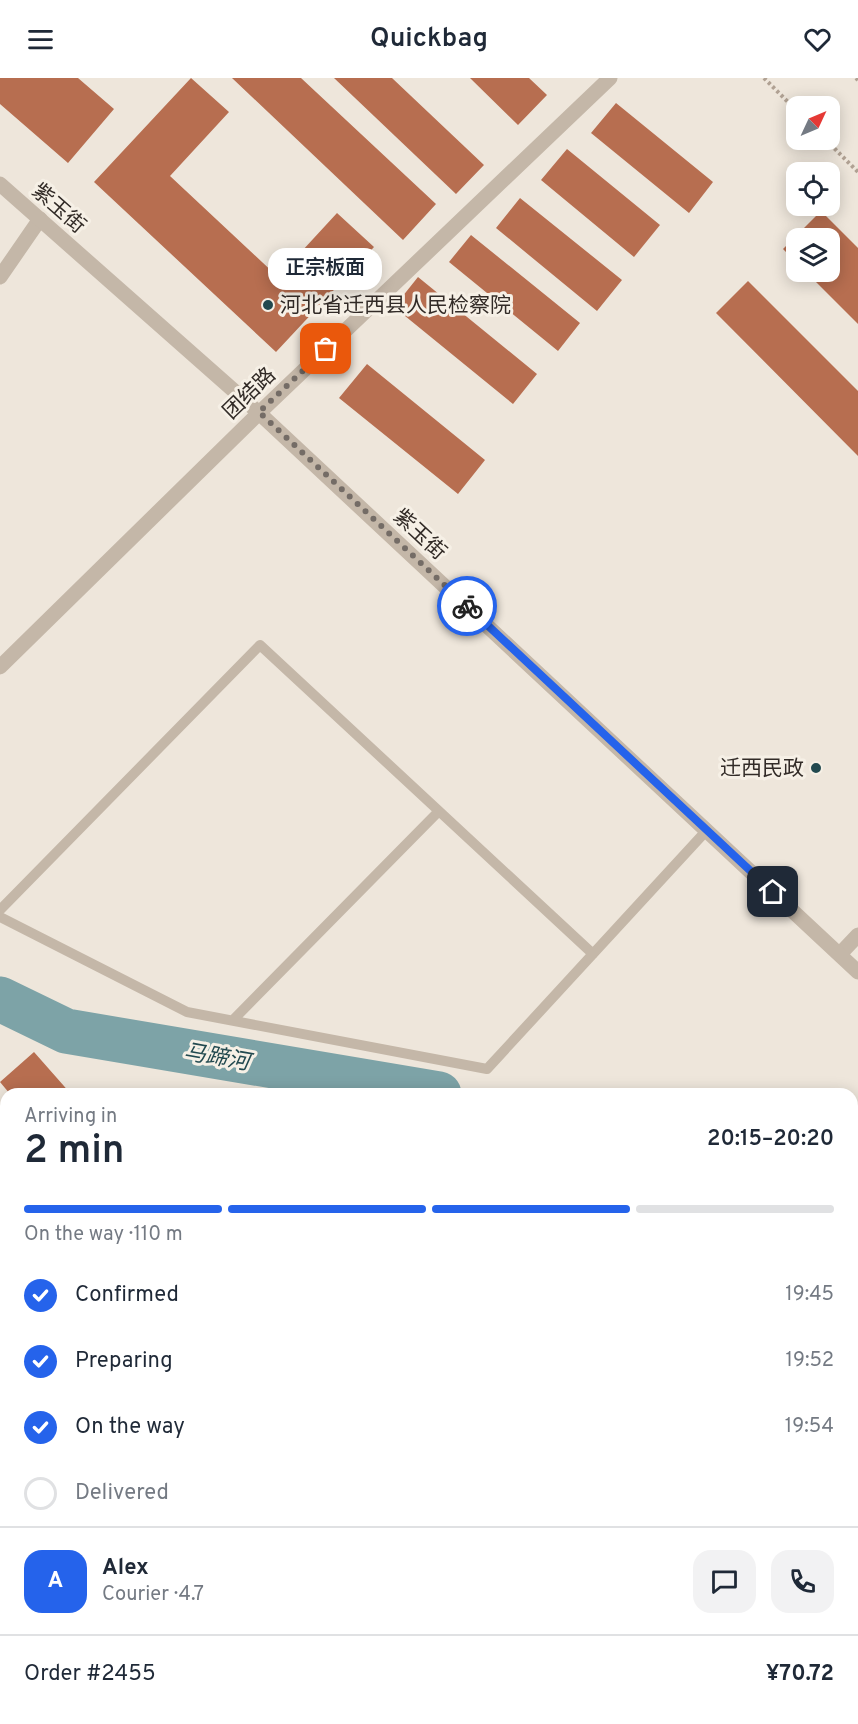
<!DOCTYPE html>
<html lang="en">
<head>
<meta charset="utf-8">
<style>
  :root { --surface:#fff; --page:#f2f2f3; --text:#1f2937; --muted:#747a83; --line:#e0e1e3; --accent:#2563eb }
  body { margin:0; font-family:Overpass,"Noto Sans SC",sans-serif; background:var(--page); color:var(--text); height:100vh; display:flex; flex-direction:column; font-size:22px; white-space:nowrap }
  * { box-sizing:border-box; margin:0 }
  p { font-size:20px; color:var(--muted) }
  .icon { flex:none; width:33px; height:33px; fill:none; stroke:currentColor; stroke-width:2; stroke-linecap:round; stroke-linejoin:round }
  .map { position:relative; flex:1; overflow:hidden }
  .drawer { position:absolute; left:0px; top:1010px; width:858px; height:638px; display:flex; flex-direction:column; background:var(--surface); border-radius:18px 18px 0 0; box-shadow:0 3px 15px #0003 }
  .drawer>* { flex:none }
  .needle { width:39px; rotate:46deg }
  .fabs { position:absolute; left:786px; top:18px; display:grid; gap:12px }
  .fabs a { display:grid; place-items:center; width:54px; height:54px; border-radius:12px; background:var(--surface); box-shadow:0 3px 15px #0003; font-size:30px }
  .pin { position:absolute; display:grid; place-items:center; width:51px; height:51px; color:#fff; margin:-26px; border-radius:12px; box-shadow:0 3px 9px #0006 }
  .courier { position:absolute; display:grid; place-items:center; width:60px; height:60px; margin:-30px; border:4px solid #2563eb; border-radius:50%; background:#fff; color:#222; box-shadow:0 2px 8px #0007 }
  .bubble { position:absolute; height:42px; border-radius:18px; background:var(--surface); box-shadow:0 3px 15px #0003; font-size:20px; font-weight:600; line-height:42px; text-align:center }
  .overview em { font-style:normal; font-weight:600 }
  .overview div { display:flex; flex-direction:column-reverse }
  .overview { display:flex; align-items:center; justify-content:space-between; height:102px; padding:0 24px }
  h1 { font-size:39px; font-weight:600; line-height:45px }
  .bar { display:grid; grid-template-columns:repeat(4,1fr); gap:9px 6px; align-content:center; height:72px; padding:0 24px }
  .bar i { height:8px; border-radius:4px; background:var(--line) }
  .bar .current { background:var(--accent) }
  .bar p { grid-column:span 4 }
  .line { display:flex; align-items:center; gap:15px; padding:0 24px; border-top:2px solid var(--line) }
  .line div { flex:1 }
  .round { display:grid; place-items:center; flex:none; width:63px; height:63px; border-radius:18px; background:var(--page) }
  ol { padding:0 24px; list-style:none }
  li { display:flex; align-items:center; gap:18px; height:66px }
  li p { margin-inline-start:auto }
  li .icon { padding:6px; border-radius:50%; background:var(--accent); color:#fff; stroke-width:4 }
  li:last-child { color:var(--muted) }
  li i { width:33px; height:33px; border:3px solid var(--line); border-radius:50% }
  header { display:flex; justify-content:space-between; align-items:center; height:78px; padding:0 24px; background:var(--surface); font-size:27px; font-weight:600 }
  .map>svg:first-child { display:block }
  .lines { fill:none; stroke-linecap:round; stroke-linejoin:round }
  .river { stroke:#7da3a7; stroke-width:45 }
  .building { fill:#b76e50 }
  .path { stroke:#b0a193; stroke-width:4; stroke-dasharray:3 3; stroke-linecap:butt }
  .service { stroke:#c4b7a8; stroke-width:10 }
  .minor { stroke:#c4b7a8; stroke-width:15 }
  .tertiary { stroke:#c4b7a8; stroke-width:15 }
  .secondary { stroke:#98867a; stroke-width:15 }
  .done { stroke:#746c66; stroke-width:6; stroke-dasharray:0 10.8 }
  .route { stroke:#2563eb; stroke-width:8 }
  .poi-dot { fill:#22494f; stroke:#f6f0e6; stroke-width:2 }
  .labels { text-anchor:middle; stroke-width:6; stroke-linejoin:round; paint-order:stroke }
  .street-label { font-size:21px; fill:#322b27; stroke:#f6f0e6 }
  .poi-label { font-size:21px; fill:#322b27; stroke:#f6f0e6; text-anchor:start }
  .water-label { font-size:22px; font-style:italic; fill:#22494f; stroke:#f6f0e6 }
</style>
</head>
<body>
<header><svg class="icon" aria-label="menu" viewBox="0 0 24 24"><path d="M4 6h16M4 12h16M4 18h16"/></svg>Quickbag<svg class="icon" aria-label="heart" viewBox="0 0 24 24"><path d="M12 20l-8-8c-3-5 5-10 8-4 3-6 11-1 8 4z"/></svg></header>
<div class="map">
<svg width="858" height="1646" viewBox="0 0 858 1646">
  <rect width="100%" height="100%" fill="#eee6db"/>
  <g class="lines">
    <path class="river" d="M 0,921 L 66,953 L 439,1016"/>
  </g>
  <path class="building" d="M 0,0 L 78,0 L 114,31 L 68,85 L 0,26 Z
    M 191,0 L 229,34 L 170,98 L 278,199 L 337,135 L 374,169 L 276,274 L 94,104 Z
    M 232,0 L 301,0 L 436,126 L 403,162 Z
    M 334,0 L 392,0 L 484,87 L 456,116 Z
    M 470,0 L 529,0 L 547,17 L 518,47 Z
    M 616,25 L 713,104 L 689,135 L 591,55 Z
    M 567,71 L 660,147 L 634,179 L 541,102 Z
    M 520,120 L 622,202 L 597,233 L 496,150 Z
    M 821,133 L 858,170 L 858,246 L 806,194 L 830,194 L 830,160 L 796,160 L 796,184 L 783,171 Z
    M 471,157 L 580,245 L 558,273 L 449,184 Z
    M 418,199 L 537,296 L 513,326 L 394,229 Z
    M 748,203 L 858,313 L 858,378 L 716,235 Z
    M 367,286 L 485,382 L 458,416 L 339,320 Z
    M 34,974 L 71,1016 L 10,1016 L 0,1004 Z
    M 0,1112 L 6,1119 L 6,1188 L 0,1181 Z
    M 176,1641 L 233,1641 L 237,1646 L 181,1646 Z"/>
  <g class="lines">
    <path class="path" d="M 764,0 L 796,32
      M 856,0 L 858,2
      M 826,62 L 858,94"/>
    <path class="service" d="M 0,832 L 260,567 L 593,876
      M 0,839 L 187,934 L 487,991 L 707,752
      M 233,942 L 439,733"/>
    <path class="minor" d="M 0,199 L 40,141
      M 840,876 L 858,857
      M 0,1543 L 6,1548
      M 99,1641 L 103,1646"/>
    <path class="tertiary" d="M 0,106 L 259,335 L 858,894
      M 0,589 L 259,335 L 610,0"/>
    <path class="secondary" d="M 852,1440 L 858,1431
      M 852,1498 L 858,1490
      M 716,1646 L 719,1641
      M 749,1646 L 752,1641"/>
  </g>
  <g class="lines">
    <path class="done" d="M 326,271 L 259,334 L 467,528"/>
    <path class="route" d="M 467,528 L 773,814"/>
  </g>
  <g class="poi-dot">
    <circle cx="268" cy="227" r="6"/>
    <circle cx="816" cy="690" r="6"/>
  </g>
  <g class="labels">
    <g class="street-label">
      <text transform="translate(59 130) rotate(41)" y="7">紫玉街</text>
      <text transform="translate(249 315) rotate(-44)" y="7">团结路</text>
      <text transform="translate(420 456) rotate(43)" y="7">紫玉街</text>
    </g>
    <g class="poi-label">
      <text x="280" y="234">河北省迁西县人民检察院</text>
      <text x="804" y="697" text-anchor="end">迁西民政</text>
    </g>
    <g class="water-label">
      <text transform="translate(217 978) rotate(10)" y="8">马蹄河</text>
    </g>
  </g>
</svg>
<div class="fabs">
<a><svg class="needle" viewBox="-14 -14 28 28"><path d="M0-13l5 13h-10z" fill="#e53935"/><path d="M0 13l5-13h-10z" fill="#747a83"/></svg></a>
<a><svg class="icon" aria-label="locate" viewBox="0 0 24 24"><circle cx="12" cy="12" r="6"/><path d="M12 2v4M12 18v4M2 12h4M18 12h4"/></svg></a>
<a><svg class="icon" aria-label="layers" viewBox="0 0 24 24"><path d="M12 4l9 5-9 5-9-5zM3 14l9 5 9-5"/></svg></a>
</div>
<div class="pin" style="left:326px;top:271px;background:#ea580c"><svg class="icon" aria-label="bag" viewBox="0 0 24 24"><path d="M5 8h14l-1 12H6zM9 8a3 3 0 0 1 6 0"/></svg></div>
<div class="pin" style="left:773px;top:814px;background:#1f2937"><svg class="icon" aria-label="home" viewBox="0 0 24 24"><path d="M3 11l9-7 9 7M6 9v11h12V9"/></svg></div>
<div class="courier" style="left:467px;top:528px"><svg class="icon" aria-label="bike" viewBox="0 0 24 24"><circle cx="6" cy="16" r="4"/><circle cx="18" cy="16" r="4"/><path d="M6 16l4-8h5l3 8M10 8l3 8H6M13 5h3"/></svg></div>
<div class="bubble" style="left:268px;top:170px;width:114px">正宗板面</div>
<section class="drawer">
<div class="overview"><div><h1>2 min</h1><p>Arriving in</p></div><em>20:15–20:20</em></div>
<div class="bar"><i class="current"></i><i class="current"></i><i class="current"></i><i></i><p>On the way · 110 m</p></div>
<ol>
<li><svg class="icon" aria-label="check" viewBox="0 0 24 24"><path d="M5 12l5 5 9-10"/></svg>Confirmed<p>19:45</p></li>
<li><svg class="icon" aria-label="check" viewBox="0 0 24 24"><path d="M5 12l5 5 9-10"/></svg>Preparing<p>19:52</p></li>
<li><svg class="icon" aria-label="check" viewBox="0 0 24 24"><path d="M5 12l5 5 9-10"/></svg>On the way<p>19:54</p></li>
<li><i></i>Delivered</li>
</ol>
<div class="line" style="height:108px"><b class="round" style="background:var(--accent);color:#fff">A</b><div><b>Alex</b><p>Courier · 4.7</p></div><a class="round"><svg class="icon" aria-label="chat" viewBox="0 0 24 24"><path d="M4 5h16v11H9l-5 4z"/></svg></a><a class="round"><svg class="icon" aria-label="phone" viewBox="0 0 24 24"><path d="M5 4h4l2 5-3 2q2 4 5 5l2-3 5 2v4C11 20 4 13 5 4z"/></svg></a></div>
<div class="line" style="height:78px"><div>Order #2455</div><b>¥70.72</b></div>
</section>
</div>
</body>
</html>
